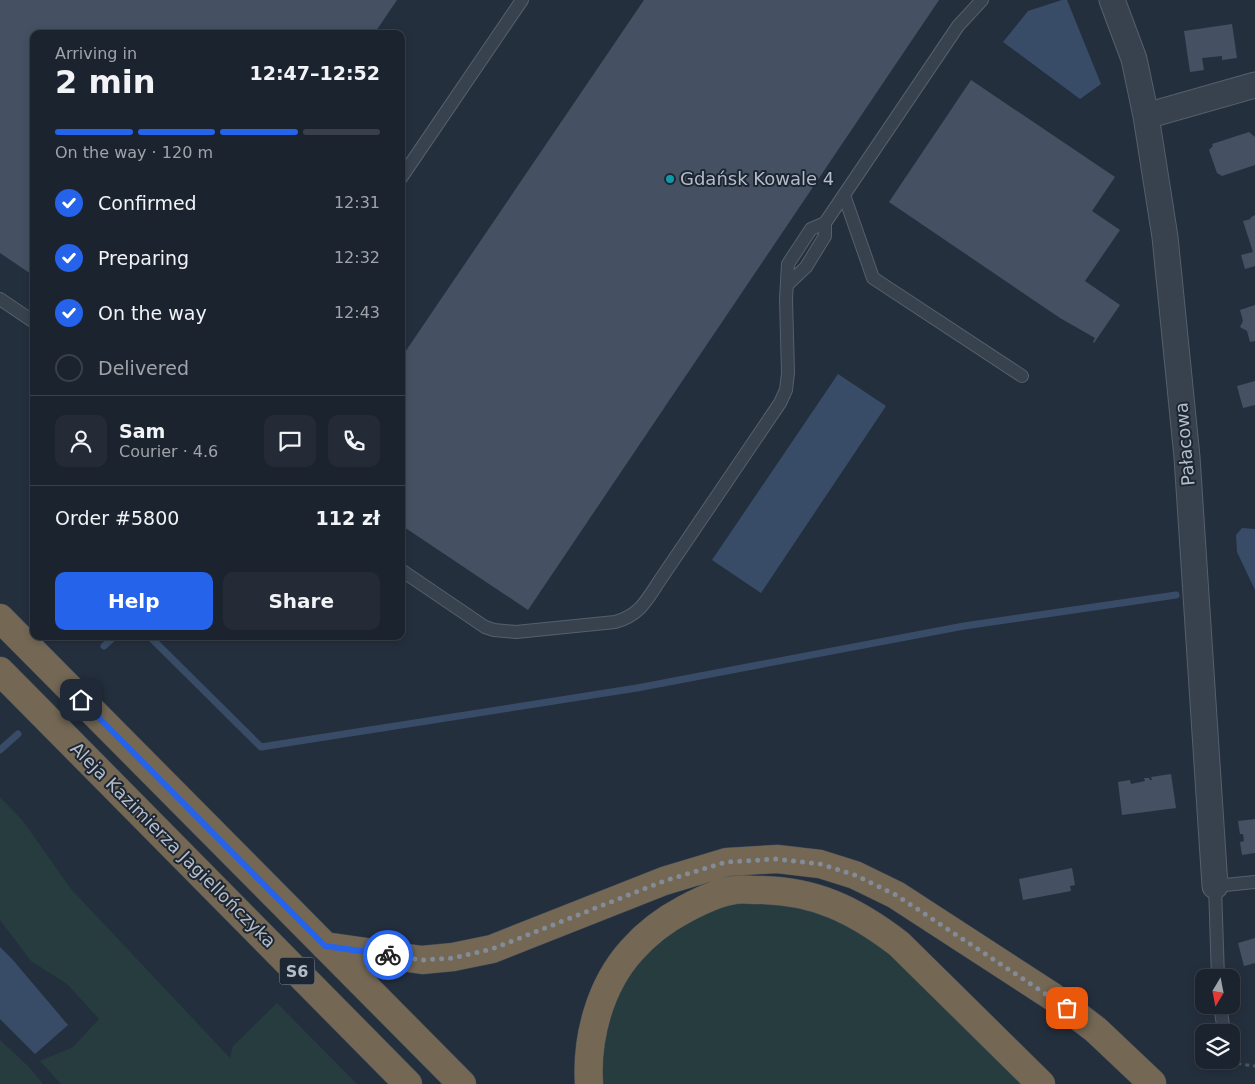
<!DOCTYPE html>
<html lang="en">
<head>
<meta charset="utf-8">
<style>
  :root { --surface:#1b232e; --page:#242b36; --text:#f1f3f6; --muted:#a0a4aa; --line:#39404a; --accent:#2563eb }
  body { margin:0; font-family:"DejaVu Sans",sans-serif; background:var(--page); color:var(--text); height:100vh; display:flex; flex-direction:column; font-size:19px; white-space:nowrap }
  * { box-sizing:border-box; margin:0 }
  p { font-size:16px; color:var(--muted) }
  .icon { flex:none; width:28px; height:28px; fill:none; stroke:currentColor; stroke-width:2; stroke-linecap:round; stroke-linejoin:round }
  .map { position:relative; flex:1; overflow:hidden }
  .details { position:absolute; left:30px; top:30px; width:375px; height:610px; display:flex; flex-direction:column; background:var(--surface); border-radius:10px; box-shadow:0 2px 8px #0003,0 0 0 1px var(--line) }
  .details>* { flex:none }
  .needle { width:32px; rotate:190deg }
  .tools { position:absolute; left:1195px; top:969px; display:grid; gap:10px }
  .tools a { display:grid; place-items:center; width:45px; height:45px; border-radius:10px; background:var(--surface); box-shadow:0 2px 8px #0003,0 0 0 1px var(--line); font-size:25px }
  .pin { position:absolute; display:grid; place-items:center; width:42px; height:42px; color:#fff; margin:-21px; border-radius:10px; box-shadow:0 2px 8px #0006 }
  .courier { position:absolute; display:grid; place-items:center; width:50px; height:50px; margin:-25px; border:4px solid #2563eb; border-radius:50%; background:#fff; color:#222; box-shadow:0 1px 6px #0007 }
  .summary em { font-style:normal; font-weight:700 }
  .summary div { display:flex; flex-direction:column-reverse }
  .summary { display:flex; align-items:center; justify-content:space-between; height:85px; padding:0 25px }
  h1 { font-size:32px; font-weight:700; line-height:38px }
  .bar { display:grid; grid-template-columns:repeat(4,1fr); gap:8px 5px; align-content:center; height:60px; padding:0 25px }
  .bar i { height:6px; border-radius:4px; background:var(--line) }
  .bar .current { background:var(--accent) }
  .bar p { grid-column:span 4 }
  .line { display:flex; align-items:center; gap:12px; padding:0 25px; border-top:1px solid var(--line) }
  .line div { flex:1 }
  .round { display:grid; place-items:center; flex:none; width:52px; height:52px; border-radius:10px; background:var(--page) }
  ol { padding:0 25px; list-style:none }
  li { display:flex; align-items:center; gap:15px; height:55px }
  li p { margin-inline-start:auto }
  li .icon { padding:5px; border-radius:50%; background:var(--accent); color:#fff; stroke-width:4 }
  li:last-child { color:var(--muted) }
  li i { width:28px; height:28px; border:2px solid var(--line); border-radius:50% }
  .action { display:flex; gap:10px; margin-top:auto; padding:10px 25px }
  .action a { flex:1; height:58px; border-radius:10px; background:var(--accent); color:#fff; font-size:20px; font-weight:700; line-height:58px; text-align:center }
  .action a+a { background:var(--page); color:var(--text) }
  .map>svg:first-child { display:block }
  .green { fill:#263c3f }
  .water { fill:#394c67 }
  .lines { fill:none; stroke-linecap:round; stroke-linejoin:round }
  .stream { stroke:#394c67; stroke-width:7 }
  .building { fill:#455162 }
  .service-casing { stroke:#565f6c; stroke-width:14 }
  .minor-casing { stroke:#565f6c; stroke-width:27 }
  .motorway-casing { stroke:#434c59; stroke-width:29 }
  .path { stroke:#44595c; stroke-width:3; stroke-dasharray:4 4; stroke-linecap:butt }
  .service { stroke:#38414e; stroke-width:12 }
  .minor { stroke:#38414e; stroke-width:25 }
  .motorway { stroke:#746855; stroke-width:28 }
  .done { stroke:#828b98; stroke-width:5; stroke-dasharray:0 9 }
  .route { stroke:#2563eb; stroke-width:6 }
  .culture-dot { fill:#0f9aa8; stroke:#1d2633; stroke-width:2 }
  .labels { text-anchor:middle; stroke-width:4; stroke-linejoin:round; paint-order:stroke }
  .shield { fill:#1d2633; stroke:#878f9c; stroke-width:1 }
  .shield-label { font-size:16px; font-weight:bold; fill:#b4bcc9 }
  .poi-label { font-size:18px; fill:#b4bcc9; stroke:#1d2633; text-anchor:start }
  .street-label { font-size:18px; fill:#b4bcc9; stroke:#1d2633 }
</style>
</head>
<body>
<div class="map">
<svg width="1255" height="1084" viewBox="0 0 1255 1084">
  <rect width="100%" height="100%" fill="#242f3e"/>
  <path class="green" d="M 0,797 L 23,821 L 71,889 L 230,1058 L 233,1046 L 277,1003 L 357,1084 L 61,1084 L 40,1061 L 73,1047 L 99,1019 L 67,984 L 31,961 L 0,920 Z
    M 736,901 L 776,902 L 831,915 L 891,953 L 1027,1084 L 601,1084 L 600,1066 L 609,1016 L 617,995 L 640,958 L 681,925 L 702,913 Z
    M 0,1040 L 29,1067 L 43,1084 L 0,1084 Z"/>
  <path class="water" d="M 1062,0 L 1067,0 L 1101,84 L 1080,99 L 1003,42 L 1028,11 Z
    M 838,374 L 886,406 L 761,593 L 712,560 Z
    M 1242,528 L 1255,529 L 1255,590 L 1237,552 L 1236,535 Z
    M 0,947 L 12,959 L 68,1025 L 35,1054 L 0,1019 Z"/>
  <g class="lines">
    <path class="stream" d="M 149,636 L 261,747 L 637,688 L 964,626 L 1176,595
      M 104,646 L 115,636
      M 0,750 L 18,734"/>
  </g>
  <path class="building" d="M 0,0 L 397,0 L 374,34 L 34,34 L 34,276 L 0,253 Z
    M 644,0 L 939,0 L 528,610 L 401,525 L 401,358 Z
    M 1232,24 L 1237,58 L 1222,60 L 1222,56 L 1202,58 L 1204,70 L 1190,72 L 1184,31 Z
    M 971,80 L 1115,177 L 1092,211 L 1120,230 L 1085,281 L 1120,305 L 1094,343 L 1093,342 L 1095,338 L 1060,318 L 889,202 Z
    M 1249,132 L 1255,137 L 1255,165 L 1222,176 L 1217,173 L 1209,150 L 1213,146 L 1212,144 Z
    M 1255,215 L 1255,266 L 1245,269 L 1241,255 L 1253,252 L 1243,221 L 1251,219 L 1250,218 Z
    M 1255,305 L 1255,341 L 1250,342 L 1247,331 L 1240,327 L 1243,321 L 1240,310 Z
    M 1255,381 L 1255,405 L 1243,408 L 1237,386 Z
    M 1171,774 L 1176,808 L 1122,815 L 1118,782 L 1130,780 L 1131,784 L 1145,781 L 1144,778 L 1149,778 L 1150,780 L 1152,780 L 1151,777 Z
    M 1255,819 L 1255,853 L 1242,855 L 1240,842 L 1244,841 L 1243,834 L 1240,834 L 1238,821 Z
    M 1072,868 L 1075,885 L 1070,886 L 1071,891 L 1023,900 L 1019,879 Z
    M 1255,938 L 1255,963 L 1244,966 L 1238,943 Z"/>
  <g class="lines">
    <g class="service-casing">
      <path id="service" d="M 401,178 L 522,0
        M 844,195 L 873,278 L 1022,376
        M 788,284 L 806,267 L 825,236 L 825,223
        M 0,299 L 34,322
        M 401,570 L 485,627 L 494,630 L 516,632 L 615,622 C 640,615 647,600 660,580 L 780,403 L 786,390 L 788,373 L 786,299 L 788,264 L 811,229 L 825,223 L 958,26 L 982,0
        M 1218,978 L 1215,886 L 1255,882
        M 1220,1005 L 1224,1032"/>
    </g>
    <g class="minor-casing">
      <path id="minor" d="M 1112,0 L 1134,59 L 1146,116 L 1165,237 L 1187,457 L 1215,886
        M 1146,116 L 1255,85"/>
    </g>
    <g class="motorway-casing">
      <path id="motorway" d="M 0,618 L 462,1084
        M 0,671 L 408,1084
        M 325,946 L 422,960 L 453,957 L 492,949 L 664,881 L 727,862 L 777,859 L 820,864 L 855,875 L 896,895 L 1053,997 L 1096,1030 L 1152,1083
        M 589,1084 C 586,1038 600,985 632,950 C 646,934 666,919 685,909 C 700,901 718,892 735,890 C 742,889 750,890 757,890 C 814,890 855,910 899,944 L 1041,1084"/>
    </g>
    <path class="path" d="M 1231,1060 L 1233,1063 L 1255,1066"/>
    <use href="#service" class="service"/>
    <use href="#minor" class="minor"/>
    <use href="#motorway" class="motorway"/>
  </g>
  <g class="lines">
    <path class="done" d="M 388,955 L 422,960 L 453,958 L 492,949 L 664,881 L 726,862 L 777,859 L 820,864 L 855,875 L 896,895 L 1067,1008"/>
    <path class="route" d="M 81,700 L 325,946 L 388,955"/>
  </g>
  <circle class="culture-dot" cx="670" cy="179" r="5"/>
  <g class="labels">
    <rect class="shield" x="279.5" y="957.5" width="35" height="27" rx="4"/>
    <g class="shield-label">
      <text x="297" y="977">S6</text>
    </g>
    <g class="poi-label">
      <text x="680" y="185">Gdańsk Kowale 4</text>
    </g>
    <g class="street-label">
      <text transform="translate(1185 444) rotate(-95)" y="6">Pałacowa</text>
      <text transform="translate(173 845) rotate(45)" y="6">Aleja Kazimierza Jagiellończyka</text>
    </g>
  </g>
</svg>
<div class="tools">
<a><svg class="needle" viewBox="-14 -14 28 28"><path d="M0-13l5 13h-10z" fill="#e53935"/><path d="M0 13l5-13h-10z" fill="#a0a4aa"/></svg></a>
<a><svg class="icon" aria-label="layers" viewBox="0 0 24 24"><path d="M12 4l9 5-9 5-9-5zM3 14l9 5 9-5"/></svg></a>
</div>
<div class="pin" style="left:1067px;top:1008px;background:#ea580c"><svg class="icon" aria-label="bag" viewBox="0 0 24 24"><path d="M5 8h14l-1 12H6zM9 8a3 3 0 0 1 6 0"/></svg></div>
<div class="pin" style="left:81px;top:700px;background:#1f2937"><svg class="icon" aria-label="home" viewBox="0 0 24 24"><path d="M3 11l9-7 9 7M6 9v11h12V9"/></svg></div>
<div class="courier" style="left:388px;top:955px"><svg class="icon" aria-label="bike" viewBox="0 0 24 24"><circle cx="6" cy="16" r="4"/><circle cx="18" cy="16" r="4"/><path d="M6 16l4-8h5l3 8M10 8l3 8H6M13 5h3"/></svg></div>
<section class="details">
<div class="summary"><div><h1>2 min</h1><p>Arriving in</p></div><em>12:47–12:52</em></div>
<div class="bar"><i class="current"></i><i class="current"></i><i class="current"></i><i></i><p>On the way · 120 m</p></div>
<ol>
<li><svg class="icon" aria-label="check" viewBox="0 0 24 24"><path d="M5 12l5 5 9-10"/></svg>Confirmed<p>12:31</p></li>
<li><svg class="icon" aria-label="check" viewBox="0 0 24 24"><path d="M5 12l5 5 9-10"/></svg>Preparing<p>12:32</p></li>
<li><svg class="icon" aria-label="check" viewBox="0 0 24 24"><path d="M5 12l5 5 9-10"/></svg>On the way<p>12:43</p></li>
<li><i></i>Delivered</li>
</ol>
<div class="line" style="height:90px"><a class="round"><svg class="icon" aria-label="person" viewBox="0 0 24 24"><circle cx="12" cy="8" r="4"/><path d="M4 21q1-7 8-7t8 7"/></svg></a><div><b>Sam</b><p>Courier · 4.6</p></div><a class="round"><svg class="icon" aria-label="chat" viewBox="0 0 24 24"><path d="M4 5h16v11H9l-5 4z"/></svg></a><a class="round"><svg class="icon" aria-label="phone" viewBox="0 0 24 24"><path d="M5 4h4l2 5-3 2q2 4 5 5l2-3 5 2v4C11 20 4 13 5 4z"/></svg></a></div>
<div class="line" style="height:65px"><div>Order #5800</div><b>112 zł</b></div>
<div class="action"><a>Help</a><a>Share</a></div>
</section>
</div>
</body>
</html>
